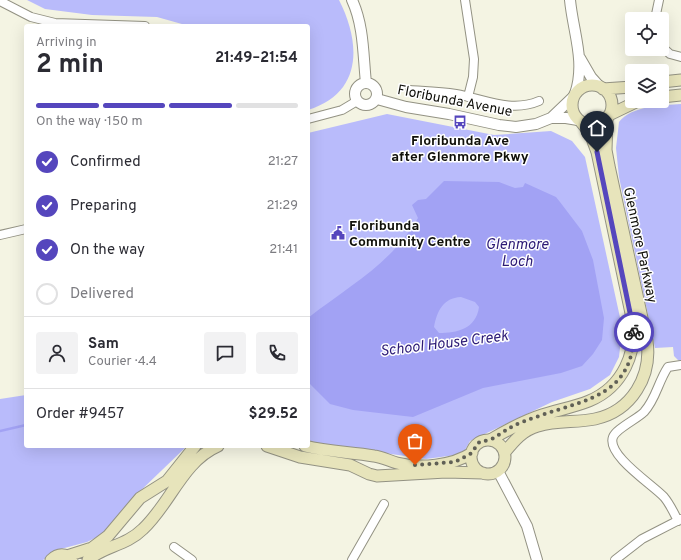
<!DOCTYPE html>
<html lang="en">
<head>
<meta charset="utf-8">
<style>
  :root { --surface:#fff; --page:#f2f2f3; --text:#2b2b33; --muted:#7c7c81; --line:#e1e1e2; --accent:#5546bd }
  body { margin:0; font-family:Overpass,sans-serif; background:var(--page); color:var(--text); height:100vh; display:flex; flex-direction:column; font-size:15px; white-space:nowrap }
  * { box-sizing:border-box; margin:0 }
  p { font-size:13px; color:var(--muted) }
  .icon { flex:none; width:22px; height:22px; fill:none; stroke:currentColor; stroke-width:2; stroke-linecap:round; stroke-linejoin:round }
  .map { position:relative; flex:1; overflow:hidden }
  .sheet { position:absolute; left:24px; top:24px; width:286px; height:424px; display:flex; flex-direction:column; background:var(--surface); border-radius:4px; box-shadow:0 4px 16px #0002 }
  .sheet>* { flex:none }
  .buttons { position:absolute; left:625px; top:12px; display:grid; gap:8px }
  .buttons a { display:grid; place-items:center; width:44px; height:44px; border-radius:4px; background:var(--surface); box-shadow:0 4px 16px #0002; font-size:20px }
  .pin { position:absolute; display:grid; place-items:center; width:34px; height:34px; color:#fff; margin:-41px -17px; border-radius:50% 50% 50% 0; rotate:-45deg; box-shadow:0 0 4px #0007 }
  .pin .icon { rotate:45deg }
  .courier { position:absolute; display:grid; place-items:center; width:40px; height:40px; margin:-20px; border:3px solid #5546bd; border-radius:50%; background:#fff; color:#222; box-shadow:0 1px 5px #0007 }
  .summary em { font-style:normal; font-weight:700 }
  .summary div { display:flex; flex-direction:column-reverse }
  .summary { display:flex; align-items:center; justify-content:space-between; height:68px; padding:0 12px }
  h1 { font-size:26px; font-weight:700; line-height:30px }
  .bar { display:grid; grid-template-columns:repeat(4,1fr); gap:6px 4px; align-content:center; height:48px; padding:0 12px }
  .bar i { height:5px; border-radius:3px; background:var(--line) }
  .bar .selected { background:var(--accent) }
  .bar p { grid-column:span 4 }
  .line { display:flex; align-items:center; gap:10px; padding:0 12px; border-top:1px solid var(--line) }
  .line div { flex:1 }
  .round { display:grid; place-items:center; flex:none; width:42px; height:42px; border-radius:4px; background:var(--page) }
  ol { padding:0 12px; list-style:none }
  li { display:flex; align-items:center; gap:12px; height:44px }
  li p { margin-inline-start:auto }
  li .icon { padding:4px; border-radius:50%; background:var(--accent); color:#fff; stroke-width:4 }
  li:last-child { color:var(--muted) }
  li i { width:22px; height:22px; border:2px solid var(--line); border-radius:50% }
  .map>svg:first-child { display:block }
  .green { fill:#b9bbfb }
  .water { fill:#a2a2f4; fill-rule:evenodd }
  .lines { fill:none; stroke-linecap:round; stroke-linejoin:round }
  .stream { stroke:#a2a2f4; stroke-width:2.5 }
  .minor-casing { stroke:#939283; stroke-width:10 }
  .tertiary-casing { stroke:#939283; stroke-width:12 }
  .secondary-casing { stroke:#939283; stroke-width:13 }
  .minor { stroke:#fff; stroke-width:8 }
  .tertiary { stroke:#fff; stroke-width:10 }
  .secondary { stroke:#e7e4bb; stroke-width:11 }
  .done { stroke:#606056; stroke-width:4; stroke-dasharray:0 7.2 }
  .route { stroke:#5546bd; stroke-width:5 }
  .labels { text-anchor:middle; stroke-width:3; stroke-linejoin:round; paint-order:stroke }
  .street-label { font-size:14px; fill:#10100a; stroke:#fff }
  .poi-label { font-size:14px; font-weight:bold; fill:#10100a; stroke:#fff }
  .water-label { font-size:15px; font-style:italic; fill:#2c1a76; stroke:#fff }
</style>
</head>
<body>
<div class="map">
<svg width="681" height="560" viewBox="0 0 681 560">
  <rect width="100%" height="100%" fill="#f4f4e3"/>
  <path class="green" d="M 27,0 L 339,0 C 361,43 363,93 308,110 L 308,26 L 189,26 L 157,17 L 92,15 L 45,9 Z
    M 681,104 L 681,361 L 679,361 L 674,356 L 673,347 L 655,348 L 619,177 L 616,148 L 619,122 C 631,106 663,105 681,104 Z
    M 387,114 L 494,135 L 551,131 L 572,141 L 585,157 L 621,322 L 621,339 L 619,357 L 610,375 L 590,389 L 552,402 L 470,441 L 463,454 L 426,459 L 321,444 L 308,440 L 308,133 Z
    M 26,395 L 26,446 L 187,446 L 134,497 L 105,533 L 87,542 L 57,550 L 43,560 L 0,560 L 0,399 Z"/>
  <path class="water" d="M 444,181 L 499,182 L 515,188 L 523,187 L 525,183 L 556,197 L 560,202 L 582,231 L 593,260 L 604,318 L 602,340 L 593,354 L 582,366 L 561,373 L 483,388 L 413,417 L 353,410 L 330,404 L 308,382 L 308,318 C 350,285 390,265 418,218 L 412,205 L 418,200 L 426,199 ZM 461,297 L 475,302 L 479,307 C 476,329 457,333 439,333 L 434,327 C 437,311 443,298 461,297 Z"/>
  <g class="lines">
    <path class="stream" d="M 0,431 L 26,425"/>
    <g class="minor-casing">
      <path id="minor" d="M 465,0 L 474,59 L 473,77 L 468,97
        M 0,1 L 31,17 L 55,23 L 145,26
        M 655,19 L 659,0
        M 662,47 L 670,54 L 681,57
        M 410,90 C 425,91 440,91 456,94 C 484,99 511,113 539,101
        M 308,119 L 342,110 L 357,101
        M 0,235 L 26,229
        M 678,521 C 674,513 670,504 664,497 C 653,485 606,455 613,437 C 616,429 637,419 644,412 C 656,399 658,382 668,367 L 681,365
        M 174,547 L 192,560
        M 352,560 L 384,504
        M 615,560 L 642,539 L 681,519"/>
    </g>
    <g class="tertiary-casing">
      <path id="tertiary" d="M 352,0 C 364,26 363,55 366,83
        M 570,0 C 573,32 586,62 575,94
        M 580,58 L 591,77 L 600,87
        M355 94a11 11 0 1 1 22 0a11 11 0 1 1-22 0Z
        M 377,99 L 406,107 L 449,114 L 499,125 L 516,127 L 536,124 L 551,118 L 573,97
        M 551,118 L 566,118 L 578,120
        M 498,471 L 527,526 L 537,560"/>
    </g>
    <g class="secondary-casing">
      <path id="secondary" d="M 662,82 L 681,80
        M572 105a20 20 0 1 1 40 0a20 20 0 1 1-40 0Z
        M 603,89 L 632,87
        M 662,97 L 681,95
        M 609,115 L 638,101
        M471 457a17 17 0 1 1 34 0a17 17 0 1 1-34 0Z
        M 490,440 C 507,430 523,421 542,415 C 558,410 574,407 589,401 C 623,387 638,352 632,318 L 597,152 L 590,133 L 581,122
        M 267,446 L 300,457 L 350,465 L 369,474 L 377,476 L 446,472 L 483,473
        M 305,446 C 328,452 351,452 374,456 C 383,457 389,461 397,463 C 420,469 452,466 472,453
        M 505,452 C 514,441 523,430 538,426 C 557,420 576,423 595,419 C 632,411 652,376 647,341 L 609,166 L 606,150 L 607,118
        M 67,556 L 92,548 L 108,536 L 140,498 L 167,481 L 195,446
        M 51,560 C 58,553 66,553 72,560
        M 88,560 C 104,546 126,546 143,529 C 170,504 183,461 218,446"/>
    </g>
    <use href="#minor" class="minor"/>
    <use href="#tertiary" class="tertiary"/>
    <use href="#secondary" class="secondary"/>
  </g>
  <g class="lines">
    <path class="done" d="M 415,465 L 455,462 L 472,453 L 478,443 C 482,441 485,441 489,440 C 496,438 502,432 508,429 C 518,423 530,419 542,415 C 589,399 633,394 634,332"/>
    <path class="route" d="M 597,152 L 634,332"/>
  </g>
  <defs>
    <g id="bus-bare" transform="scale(1.08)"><path d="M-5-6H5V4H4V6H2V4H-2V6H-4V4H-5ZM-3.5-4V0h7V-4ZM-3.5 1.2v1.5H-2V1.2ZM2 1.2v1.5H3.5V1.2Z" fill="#5546bd" stroke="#fff" stroke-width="2.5" paint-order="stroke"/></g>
    <g id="civic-bare" transform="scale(1.08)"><path d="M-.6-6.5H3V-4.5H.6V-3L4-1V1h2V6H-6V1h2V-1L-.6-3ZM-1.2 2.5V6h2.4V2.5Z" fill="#5546bd" stroke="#fff" stroke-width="2.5" paint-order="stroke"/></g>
  </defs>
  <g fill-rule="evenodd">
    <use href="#bus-bare" x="460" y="122"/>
    <use href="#civic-bare" x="338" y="233"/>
  </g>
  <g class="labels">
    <g class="street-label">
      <text transform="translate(455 100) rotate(11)" y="5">Floribunda Avenue</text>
      <text transform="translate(641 245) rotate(78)" y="5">Glenmore Parkway</text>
    </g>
    <g class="poi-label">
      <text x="460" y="145">Floribunda Ave<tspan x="460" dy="16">after Glenmore Pkwy</tspan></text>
      <text x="349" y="230" text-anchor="start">Floribunda<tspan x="349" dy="16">Community Centre</tspan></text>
    </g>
    <g class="water-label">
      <text x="517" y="249">Glenmore<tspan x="517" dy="17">Loch</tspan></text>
      <text transform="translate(444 343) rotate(-7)" y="5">School House Creek</text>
    </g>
  </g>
</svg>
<div class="buttons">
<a><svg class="icon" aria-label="locate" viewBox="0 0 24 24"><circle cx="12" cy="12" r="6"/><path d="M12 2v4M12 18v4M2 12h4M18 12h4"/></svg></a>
<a><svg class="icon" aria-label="layers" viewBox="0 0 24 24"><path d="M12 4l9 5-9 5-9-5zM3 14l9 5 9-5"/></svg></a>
</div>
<div class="pin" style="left:415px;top:465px;background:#ea580c"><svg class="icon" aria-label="bag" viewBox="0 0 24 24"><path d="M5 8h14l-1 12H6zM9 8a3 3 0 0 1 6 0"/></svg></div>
<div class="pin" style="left:597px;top:152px;background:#1f2937"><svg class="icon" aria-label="home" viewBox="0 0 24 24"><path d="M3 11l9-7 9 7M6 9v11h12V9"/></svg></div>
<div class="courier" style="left:634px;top:332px"><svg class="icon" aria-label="bike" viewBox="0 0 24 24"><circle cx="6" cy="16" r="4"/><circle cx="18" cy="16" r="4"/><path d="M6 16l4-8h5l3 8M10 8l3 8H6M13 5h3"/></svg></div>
<section class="sheet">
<div class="summary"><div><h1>2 min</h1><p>Arriving in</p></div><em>21:49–21:54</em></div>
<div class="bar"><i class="selected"></i><i class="selected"></i><i class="selected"></i><i></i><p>On the way · 150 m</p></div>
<ol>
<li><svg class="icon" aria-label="check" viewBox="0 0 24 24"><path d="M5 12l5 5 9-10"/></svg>Confirmed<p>21:27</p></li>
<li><svg class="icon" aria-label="check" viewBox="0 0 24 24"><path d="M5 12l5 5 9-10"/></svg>Preparing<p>21:29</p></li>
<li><svg class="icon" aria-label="check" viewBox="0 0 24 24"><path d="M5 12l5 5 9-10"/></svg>On the way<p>21:41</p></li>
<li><i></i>Delivered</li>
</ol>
<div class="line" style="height:72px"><a class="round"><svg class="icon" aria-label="person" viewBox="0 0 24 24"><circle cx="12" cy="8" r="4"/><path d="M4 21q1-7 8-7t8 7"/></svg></a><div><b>Sam</b><p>Courier · 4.4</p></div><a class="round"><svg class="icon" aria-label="chat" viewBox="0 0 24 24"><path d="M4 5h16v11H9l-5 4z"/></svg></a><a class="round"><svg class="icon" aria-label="phone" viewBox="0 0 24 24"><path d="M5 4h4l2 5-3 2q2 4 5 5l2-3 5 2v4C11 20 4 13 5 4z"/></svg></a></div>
<div class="line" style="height:52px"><div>Order #9457</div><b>$29.52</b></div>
</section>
</div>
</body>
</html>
